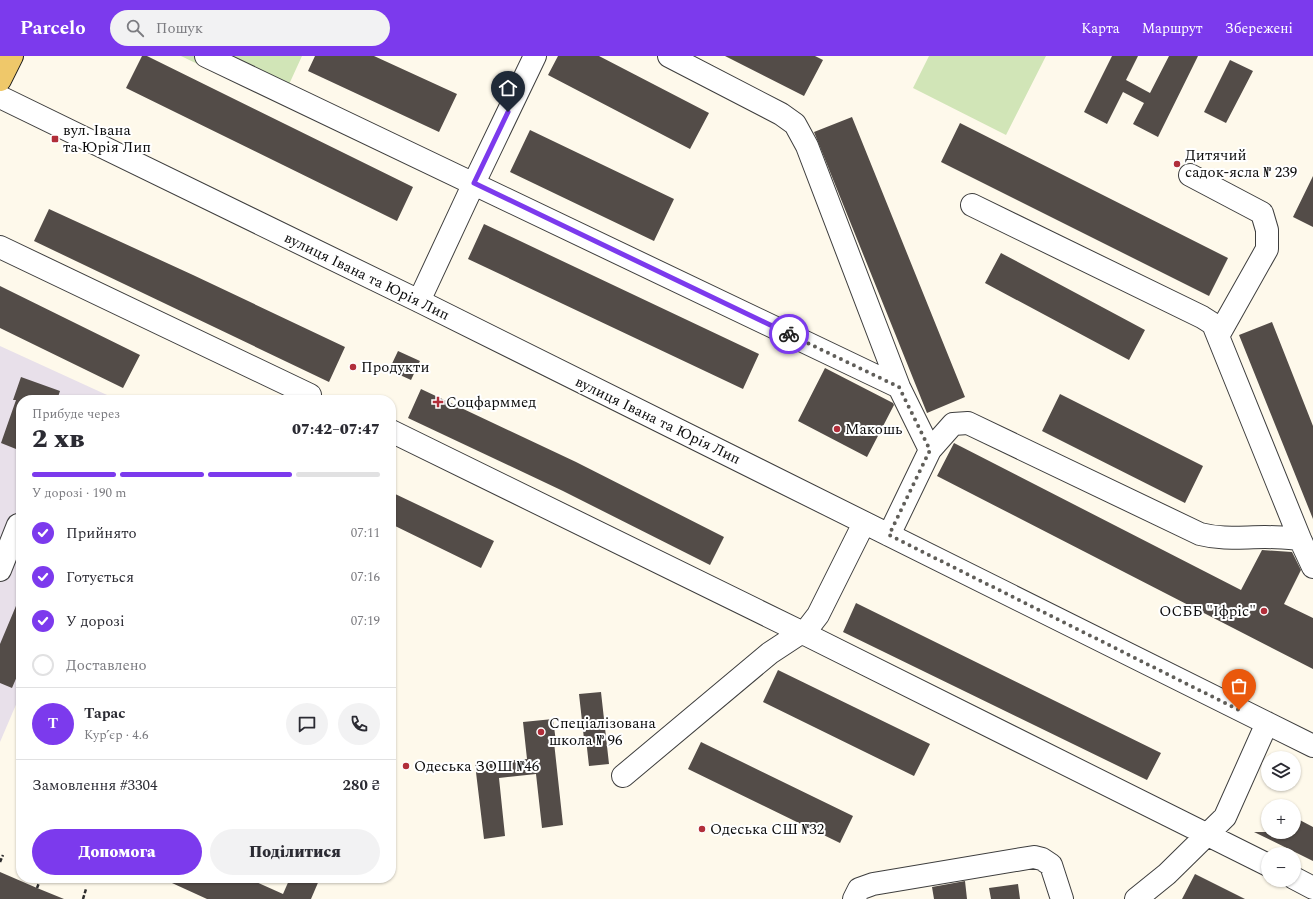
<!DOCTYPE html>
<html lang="uk">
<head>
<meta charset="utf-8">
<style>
  :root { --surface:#fff; --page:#f2f2f3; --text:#2b2b33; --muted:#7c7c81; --line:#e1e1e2; --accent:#7c3aed }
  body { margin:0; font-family:Spectral,serif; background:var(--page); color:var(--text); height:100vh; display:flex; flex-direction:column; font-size:15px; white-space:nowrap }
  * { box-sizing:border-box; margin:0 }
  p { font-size:13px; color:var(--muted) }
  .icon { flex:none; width:22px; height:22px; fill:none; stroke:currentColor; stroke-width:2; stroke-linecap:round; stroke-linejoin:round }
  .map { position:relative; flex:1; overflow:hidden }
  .details { position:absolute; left:16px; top:339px; width:380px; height:488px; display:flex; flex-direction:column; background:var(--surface); border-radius:16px; box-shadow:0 1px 3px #0004 }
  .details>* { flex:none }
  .fabs { position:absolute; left:1261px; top:695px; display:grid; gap:8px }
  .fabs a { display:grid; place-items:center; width:40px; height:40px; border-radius:50%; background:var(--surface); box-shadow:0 1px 3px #0004; font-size:20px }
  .pin { position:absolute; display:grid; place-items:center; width:34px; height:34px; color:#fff; margin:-41px -17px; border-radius:50% 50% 50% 0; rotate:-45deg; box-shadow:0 0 4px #0007 }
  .pin .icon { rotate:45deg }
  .courier { position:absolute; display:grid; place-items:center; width:40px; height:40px; margin:-20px; border:3px solid #7c3aed; border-radius:50%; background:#fff; color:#222; box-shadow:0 1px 5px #0007 }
  .headline em { font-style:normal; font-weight:800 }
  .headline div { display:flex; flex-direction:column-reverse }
  .headline { display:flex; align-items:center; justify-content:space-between; height:68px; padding:0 16px }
  h1 { font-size:26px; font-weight:800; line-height:30px }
  .bar { display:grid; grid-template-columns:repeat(4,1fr); gap:6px 4px; align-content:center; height:48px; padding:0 16px }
  .bar i { height:5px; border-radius:3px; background:var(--line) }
  .bar .selected { background:var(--accent) }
  .bar p { grid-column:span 4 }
  .line { display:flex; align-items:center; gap:10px; padding:0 16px; border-top:1px solid var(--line) }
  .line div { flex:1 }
  .round { display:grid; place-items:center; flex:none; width:42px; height:42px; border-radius:21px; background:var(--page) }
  ol { padding:0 16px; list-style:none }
  li { display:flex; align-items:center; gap:12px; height:44px }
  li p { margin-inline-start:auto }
  li .icon { padding:4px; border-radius:50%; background:var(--accent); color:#fff; stroke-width:4 }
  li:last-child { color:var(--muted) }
  li i { width:22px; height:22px; border:2px solid var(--line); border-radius:50% }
  .button { display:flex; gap:8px; margin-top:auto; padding:8px 16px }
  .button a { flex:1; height:46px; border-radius:24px; background:var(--accent); color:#fff; font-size:16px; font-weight:800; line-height:46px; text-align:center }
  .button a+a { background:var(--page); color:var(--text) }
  header { display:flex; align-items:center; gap:24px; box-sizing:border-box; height:56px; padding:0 20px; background:var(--accent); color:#fff }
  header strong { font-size:19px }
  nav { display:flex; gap:22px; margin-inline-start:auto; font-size:14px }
  .search { width:280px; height:36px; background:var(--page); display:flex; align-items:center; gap:10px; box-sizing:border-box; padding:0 14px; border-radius:22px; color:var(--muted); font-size:15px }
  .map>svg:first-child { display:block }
  .industrial { fill:#e8e0ea }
  .green { fill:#d1e5b7 }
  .building { fill:#534c48 }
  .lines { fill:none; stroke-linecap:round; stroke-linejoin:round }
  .minor-casing { stroke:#3e3e3e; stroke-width:24 }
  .major-casing { stroke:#1c1c1c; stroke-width:24 }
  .path { stroke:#2d2d2d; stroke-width:2.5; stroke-dasharray:4 2; stroke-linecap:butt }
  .minor { stroke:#fff; stroke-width:22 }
  .major { stroke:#efc86a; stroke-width:22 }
  .done { stroke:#605e59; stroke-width:4; stroke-dasharray:0 7.2 }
  .route { stroke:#7c3aed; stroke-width:5 }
  .poi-dot { fill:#b12e3a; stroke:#fff; stroke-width:1.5 }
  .labels { text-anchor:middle; stroke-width:4; stroke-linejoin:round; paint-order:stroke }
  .poi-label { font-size:15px; fill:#0b0b0b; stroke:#fff; text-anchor:start }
  .street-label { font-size:15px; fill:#0b0b0b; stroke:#fff }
</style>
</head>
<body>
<header>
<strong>Parcelo</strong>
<div class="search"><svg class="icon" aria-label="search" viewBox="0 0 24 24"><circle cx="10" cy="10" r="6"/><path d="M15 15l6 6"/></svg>Пошук</div>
<nav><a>Карта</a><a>Маршрут</a><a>Збережені</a></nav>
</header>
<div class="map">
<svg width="1313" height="843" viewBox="0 0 1313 843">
  <rect width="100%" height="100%" fill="#fef9eb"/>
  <path class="industrial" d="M 0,290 L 118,344 L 21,344 L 21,637 L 0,686 Z"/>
  <path class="green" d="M 181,0 L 302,0 L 280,48 Z
    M 929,0 L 1046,0 L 1006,79 L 913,32 Z"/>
  <path class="building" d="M 142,0 L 147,0 L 413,131 L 397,165 L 126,32 Z
    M 315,0 L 374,0 L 457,38 L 439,76 L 308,15 Z
    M 558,0 L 599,0 L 709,57 L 690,93 L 548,19 Z
    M 725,0 L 815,0 L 823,4 L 804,40 Z
    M 1112,0 L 1138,0 L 1126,24 L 1150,37 L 1169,0 L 1198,0 L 1158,81 L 1133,68 L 1144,47 L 1123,36 L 1107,68 L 1084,56 Z
    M 1230,4 L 1253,15 L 1226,67 L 1204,56 Z
    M 852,61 L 965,341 L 927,357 L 814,76 Z
    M 960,67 L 1228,202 L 1209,240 L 941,106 Z
    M 530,74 L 674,143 L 654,185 L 510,116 Z
    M 1313,120 L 1313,171 L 1293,161 Z
    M 49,153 L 193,219 L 345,291 L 329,326 L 34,185 Z
    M 484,168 L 759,298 L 743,333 L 468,203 Z
    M 1001,197 L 1145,274 L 1129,304 L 985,227 Z
    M 0,230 L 140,299 L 123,332 L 0,272 Z
    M 1272,266 L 1313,370 L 1313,463 L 1239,279 Z
    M 398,295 L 420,305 L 411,324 L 389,314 Z
    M 825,312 L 893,347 L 894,349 L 867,401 L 798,365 Z
    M 21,321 L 60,335 L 57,344 L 21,344 L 21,395 L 1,387 L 16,344 L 13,344 Z
    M 421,333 L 576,406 L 724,481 L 710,509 L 563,435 L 408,362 Z
    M 1060,338 L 1203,410 L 1185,447 L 1042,375 Z
    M 954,387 L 1241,534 L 1262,494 L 1292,496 L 1301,514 L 1284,548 L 1313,562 L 1313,613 L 937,420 Z
    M 391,436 L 494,485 L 481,512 L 391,468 Z
    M 21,538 L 21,611 L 12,632 L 0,627 L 0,588 Z
    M 856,547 L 1161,697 L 1147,724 L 843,576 Z
    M 778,614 L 930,688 L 914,720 L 763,646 Z
    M 601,636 L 609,708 L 589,710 L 586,683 L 584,683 L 579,638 Z
    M 553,663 L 556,686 L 554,686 L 563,769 L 542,772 L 536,718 L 499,722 L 505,780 L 484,783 L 475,708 L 527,703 L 523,666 Z
    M 701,686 L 853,760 L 840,787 L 688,713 Z
    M 1294,761 L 1313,771 L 1313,805 L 1254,776 L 1294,776 Z
    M 0,816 L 37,832 L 64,843 L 0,843 Z
    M 1195,818 L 1245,843 L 1182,843 Z
    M 161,822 L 247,822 L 283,838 L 290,822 L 320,822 L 311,843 L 207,843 Z
    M 965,825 L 967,843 L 934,843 L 932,831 Z
    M 1018,828 L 1020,843 L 991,843 L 989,832 Z"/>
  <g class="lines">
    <g class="minor-casing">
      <path id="minor" d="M 206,0 L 899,331
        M 669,0 L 781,58 L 795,68 L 807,90 L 899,331 L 930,394
        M 0,41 L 419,245 L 1313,690
        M 1190,119 L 1262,157 L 1267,174 L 1267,193 L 1218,280
        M 972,149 L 1202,261 L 1213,268 L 1300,483 L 1313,511
        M 0,191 L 310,339
        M 419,245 L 474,127 L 535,0
        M 391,375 L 801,576 L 1268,809
        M 889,479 L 930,394 L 953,368 L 968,367 L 1200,478 C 1223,484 1242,481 1265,481 C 1277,481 1288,482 1300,483
        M 0,514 L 18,469
        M 623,720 L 770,597 L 808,572 L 818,559 L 864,467
        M 1294,822 L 1313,832
        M 854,843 L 859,833 L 873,828 L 1034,801 L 1042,803 L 1051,809 L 1062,843
        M 1136,843 L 1167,818 L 1225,761 L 1267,667"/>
    </g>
    <g class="major-casing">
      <path id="major" d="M 0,24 L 12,0"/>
    </g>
    <path class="path" d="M 0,806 L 3,799
      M 37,832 L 41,822
      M 83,843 L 86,833"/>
    <use href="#minor" class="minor"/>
    <use href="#major" class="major"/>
  </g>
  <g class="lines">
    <path class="done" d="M 789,278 L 899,331 L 930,394 L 889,479 L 1239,654"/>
    <path class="route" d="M 508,56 L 474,127 L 789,278"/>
  </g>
  <g class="poi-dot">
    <rect x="51" y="79" width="8" height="8" rx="2"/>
    <circle cx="1177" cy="108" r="4"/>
    <circle cx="353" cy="311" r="4"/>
    <path d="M436 340h4v4h4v4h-4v4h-4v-4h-4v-4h4z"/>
    <circle cx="837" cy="373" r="4"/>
    <circle cx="1264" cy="555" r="4"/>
    <circle cx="541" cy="676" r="4"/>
    <circle cx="406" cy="710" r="4"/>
    <circle cx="702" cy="773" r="4"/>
  </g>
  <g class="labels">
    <g class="poi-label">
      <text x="63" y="79">вул. Івана<tspan x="63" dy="17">та Юрія Лип</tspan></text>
      <text x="1185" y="104">Дитячий<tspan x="1185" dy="17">садок-ясла № 239</tspan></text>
      <text x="361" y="316">Продукти</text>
      <text x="446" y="351">Соцфарммед</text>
      <text x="845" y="378">Макошь</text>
      <text x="1256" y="560" text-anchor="end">ОСББ "Іфріс"</text>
      <text x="549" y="672">Спеціалізована<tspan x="549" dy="17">школа № 96</tspan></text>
      <text x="414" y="715">Одеська ЗОШ №46</text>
      <text x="710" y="778">Одеська СШ №32</text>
    </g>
    <g class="street-label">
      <text transform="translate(367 220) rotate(26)" y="5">вулиця Івана та Юрія Лип</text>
      <text transform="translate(658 364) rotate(26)" y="5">вулиця Івана та Юрія Лип</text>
    </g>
  </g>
</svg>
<div class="fabs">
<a><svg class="icon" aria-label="layers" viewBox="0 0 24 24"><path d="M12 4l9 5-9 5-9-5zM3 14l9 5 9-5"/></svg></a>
<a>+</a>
<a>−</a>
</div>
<div class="pin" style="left:1239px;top:654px;background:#ea580c"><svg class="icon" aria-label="bag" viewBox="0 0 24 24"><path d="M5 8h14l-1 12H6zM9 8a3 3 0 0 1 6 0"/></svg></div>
<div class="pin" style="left:508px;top:56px;background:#1f2937"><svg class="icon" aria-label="home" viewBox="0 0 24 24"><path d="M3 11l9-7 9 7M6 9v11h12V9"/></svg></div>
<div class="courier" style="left:789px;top:278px"><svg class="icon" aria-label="bike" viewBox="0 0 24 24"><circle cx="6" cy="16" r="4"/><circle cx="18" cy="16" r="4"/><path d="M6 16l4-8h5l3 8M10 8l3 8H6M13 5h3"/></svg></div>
<section class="details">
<div class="headline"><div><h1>2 хв</h1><p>Прибуде через</p></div><em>07:42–07:47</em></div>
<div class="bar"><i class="selected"></i><i class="selected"></i><i class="selected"></i><i></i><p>У дорозі · 190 m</p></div>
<ol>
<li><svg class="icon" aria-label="check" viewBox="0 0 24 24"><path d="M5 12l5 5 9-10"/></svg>Прийнято<p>07:11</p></li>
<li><svg class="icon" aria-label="check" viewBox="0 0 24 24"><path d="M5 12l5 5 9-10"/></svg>Готується<p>07:16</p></li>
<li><svg class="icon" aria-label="check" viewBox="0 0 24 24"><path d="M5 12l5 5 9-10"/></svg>У дорозі<p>07:19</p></li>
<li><i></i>Доставлено</li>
</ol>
<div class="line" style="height:72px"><b class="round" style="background:var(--accent);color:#fff">Т</b><div><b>Тарас</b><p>Кур’єр · 4.6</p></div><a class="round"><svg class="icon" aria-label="chat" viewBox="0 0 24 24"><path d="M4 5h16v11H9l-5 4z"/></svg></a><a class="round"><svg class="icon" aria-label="phone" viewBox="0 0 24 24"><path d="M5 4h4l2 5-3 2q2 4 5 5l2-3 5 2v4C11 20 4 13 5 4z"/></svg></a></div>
<div class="line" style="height:52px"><div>Замовлення #3304</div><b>280 ₴</b></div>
<div class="button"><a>Допомога</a><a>Поділитися</a></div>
</section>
</div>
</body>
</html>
